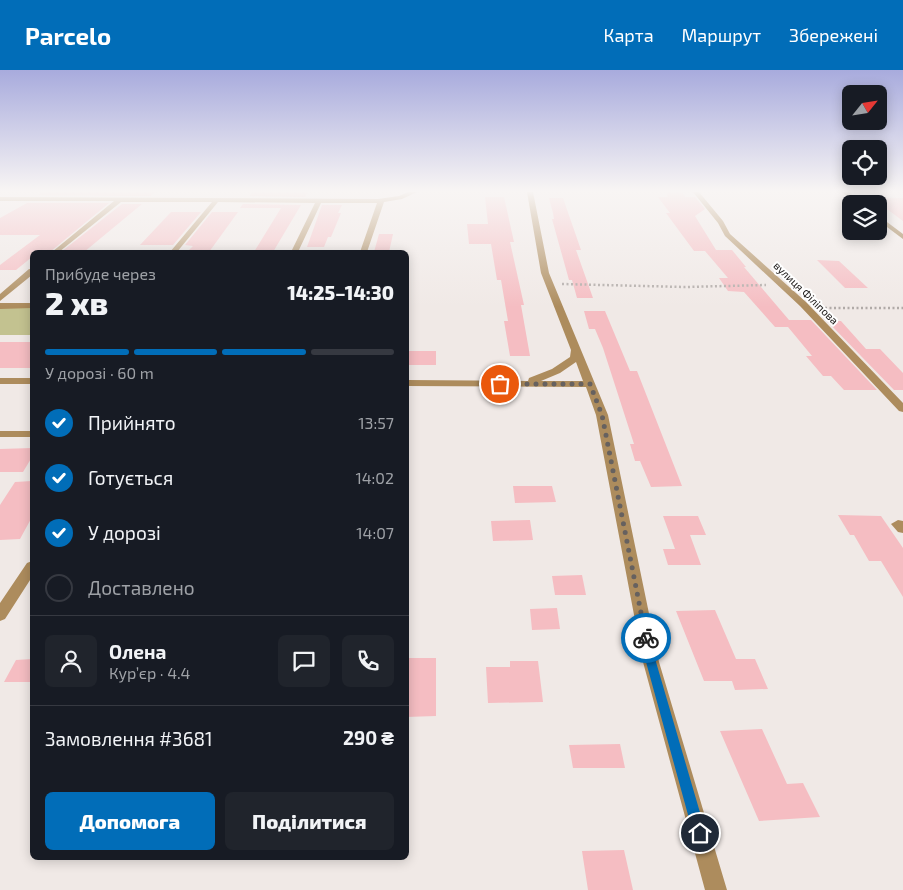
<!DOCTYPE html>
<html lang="uk">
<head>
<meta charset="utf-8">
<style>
  :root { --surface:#171b24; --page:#20242c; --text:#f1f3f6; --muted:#9ea1a6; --line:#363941; --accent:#016db8 }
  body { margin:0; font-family:"Exo 2",sans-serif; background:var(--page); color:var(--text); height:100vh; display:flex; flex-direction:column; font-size:19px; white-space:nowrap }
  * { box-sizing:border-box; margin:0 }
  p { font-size:16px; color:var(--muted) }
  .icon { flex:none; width:28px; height:28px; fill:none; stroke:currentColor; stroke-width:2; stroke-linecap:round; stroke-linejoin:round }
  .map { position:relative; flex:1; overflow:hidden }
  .side { position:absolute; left:30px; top:180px; width:379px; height:610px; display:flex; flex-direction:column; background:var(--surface); border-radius:8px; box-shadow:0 2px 12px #0003 }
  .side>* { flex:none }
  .needle { width:32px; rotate:60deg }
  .fabs { position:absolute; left:842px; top:15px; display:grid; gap:10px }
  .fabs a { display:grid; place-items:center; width:45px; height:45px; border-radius:8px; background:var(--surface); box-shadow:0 2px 12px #0003; font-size:25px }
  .pin { position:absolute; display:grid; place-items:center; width:42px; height:42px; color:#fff; margin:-21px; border:2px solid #fff; border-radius:50%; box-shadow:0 1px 5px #0007 }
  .courier { position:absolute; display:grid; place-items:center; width:50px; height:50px; margin:-25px; border:4px solid #016db8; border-radius:50%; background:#fff; color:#222; box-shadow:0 1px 6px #0007 }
  .overview em { font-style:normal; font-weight:800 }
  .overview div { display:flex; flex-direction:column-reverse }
  .overview { display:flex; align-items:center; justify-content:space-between; height:85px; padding:0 15px }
  h1 { font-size:32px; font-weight:800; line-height:38px }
  .bar { display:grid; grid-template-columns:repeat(4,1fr); gap:8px 5px; align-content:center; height:60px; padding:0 15px }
  .bar i { height:6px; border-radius:4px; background:var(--line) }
  .bar .active { background:var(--accent) }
  .bar p { grid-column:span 4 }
  .line { display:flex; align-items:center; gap:12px; padding:0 15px; border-top:1px solid var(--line) }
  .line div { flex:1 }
  .round { display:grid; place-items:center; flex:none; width:52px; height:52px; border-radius:8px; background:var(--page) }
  ol { padding:0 15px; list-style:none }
  li { display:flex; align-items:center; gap:15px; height:55px }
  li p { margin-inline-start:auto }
  li .icon { padding:5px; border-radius:50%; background:var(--accent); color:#fff; stroke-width:4 }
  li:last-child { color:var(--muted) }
  li i { width:28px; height:28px; border:2px solid var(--line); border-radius:50% }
  .action { display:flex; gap:10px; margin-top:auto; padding:10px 15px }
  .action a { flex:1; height:58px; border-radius:8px; background:var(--accent); color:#fff; font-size:20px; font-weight:800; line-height:58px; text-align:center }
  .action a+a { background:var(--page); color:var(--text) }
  header { display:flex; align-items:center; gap:30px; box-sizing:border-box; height:70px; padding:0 25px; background:var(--accent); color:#fff }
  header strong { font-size:24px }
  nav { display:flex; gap:28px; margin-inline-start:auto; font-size:18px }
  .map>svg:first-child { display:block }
  .green { fill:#c3c290 }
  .building { fill:#f5bdc2 }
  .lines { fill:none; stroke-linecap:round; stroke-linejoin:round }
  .path { stroke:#b0aaa7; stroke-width:2.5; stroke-dasharray:2 2.5; stroke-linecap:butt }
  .street { fill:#ad8c5d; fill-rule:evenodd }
  .secondary { fill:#876124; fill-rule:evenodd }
  .route { fill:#016db8 }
  .done { stroke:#66615f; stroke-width:5; stroke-dasharray:0 9 }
  .labels { text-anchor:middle; stroke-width:4; stroke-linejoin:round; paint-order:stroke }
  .far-street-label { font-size:11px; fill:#1b1817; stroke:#fff }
</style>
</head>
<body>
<header>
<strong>Parcelo</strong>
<nav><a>Карта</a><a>Маршрут</a><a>Збережені</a></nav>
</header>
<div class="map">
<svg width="903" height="820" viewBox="0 0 903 820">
  <rect width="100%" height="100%" fill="#f0e9e6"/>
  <path class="green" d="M 0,236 L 32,236 L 32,265 L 0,265 Z"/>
  <path class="building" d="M 43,122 L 155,122 L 151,126 L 38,125 Z
    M 253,122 L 308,122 L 305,127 L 249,126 Z
    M 666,122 L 682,122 L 685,127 L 695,127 L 705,139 L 695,146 L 716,180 L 732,180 L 746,197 L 744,197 L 789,250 L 811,250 L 877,320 L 844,320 L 831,306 L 823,306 L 806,286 L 812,286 L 788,257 L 775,257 L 744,222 L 728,221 L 719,208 L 728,208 L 705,181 L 694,181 L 666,143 L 670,143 L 658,127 L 668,127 Z
    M 485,127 L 504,127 L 514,172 L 510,172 L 524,235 L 521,235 L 530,286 L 510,286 L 504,251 L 508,251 L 501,210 L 497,210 L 491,174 L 469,174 L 467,154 L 488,154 Z
    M 549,128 L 563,128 L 581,180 L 576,180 L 593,228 L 577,228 L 572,210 L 569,210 L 552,149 L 554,149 L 553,143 Z
    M 872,128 L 903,128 L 903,151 Z
    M 27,133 L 109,133 L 50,182 L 32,182 L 32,187 L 16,200 L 0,200 L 0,195 L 40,165 L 0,165 L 0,148 Z
    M 122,134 L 142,134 L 84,182 L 61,182 Z
    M 243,134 L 301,135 L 273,182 L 254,182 L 281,138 L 240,138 Z
    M 322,135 L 342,135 L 338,143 L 341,143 L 331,167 L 328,167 L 324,177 L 307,177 Z
    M 171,142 L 201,142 L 173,175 L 140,175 Z
    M 212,142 L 238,142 L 209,182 L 187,182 L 193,176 L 185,175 Z
    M 379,164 L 393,164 L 389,182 L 374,182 Z
    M 817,190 L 839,191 L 868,218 L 845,218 Z
    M 584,241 L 605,241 L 630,301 L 637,301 L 682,416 L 651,417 L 640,391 L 635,391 L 630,374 L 634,374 L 603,278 L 595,259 L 589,259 Z
    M 827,251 L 841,251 L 866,279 L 880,279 L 903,303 L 903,320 L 894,320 Z
    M 0,272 L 32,272 L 32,298 L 0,298 Z
    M 407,281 L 436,281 L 436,295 L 406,295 Z
    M 32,378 L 32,387 L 23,402 L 0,402 L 0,379 Z
    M 32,411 L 32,447 L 20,469 L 0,470 L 0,435 L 15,412 Z
    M 513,416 L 552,416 L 556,432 L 515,433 Z
    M 838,445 L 881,446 L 903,478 L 903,527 L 881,491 L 869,491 L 854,465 L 850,465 Z
    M 663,446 L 698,446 L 706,465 L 690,465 L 701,495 L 668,495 L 663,479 L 675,479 Z
    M 530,450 L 533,470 L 493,471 L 491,451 Z
    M 582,505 L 586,525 L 555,525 L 552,506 Z
    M 557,538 L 560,559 L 532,560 L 530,539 Z
    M 715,540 L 736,589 L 755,589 L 768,619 L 735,620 L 732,611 L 704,611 L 676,541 Z
    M 406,588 L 436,588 L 436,646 L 406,647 Z
    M 32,589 L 32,612 L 4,612 L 16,590 Z
    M 510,591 L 538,591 L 543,632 L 488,633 L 486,597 L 510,597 Z
    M 762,659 L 787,714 L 803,713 L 820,747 L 759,751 L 720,661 Z
    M 620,674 L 625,698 L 573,698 L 569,675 Z
    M 624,780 L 633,820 L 588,820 L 582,781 Z"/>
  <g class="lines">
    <path class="path" d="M 562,214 L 685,217 L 766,215
      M 825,238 L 903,238"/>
    <path class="street" d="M 408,122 L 417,122 L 402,129 L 384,132 L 367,182 L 360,182 L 377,133 L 321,133 L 298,182 L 291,182 L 315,133 L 218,132 L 177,182 L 170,182 L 212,132 L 121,132 L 59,182 L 52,182 L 114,131 L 0,131 L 0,127 L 378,129 L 399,126 Z
      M 527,122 L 533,122 L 549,203 L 608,345 L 659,592 L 727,820 L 705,820 L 643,592 L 596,345 L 586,317 L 406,316 L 406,310 L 528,311 L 529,308 L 552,299 L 570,287 L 571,280 L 541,203 ZM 576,292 L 583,311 L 541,311 L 560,303 Z
      M 693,122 L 699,122 L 723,151 L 730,164 L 806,232 L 903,333 L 903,342 L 899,341 L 800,236 L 725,166 L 718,153 Z
      M 29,199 L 32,199 L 32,205 L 0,231 L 0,224 Z
      M 0,233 L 32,233 L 32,238 L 0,239 Z
      M 0,308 L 32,308 L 32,314 L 0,314 Z
      M 0,361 L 32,361 L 32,367 L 0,367 Z
      M 898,450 L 903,451 L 903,463 L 898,462 L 891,454 Z
      M 32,491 L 32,507 L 5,549 L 0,551 L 0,533 L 27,493 Z"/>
    <path class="secondary" d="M 842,122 L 849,122 L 863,134 L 856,134 Z
      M 879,146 L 903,164 L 903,169 L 879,151 Z"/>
  </g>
  <linearGradient id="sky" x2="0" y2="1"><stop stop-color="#a8abdd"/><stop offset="0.51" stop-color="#f8f5f4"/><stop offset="1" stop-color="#f8f5f4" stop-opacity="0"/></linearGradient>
  <rect width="903" height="237" fill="url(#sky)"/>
  <path class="route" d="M 646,564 L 651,568 L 656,592 L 706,763 L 704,768 L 700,769 L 695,768 L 693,763 L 646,592 L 641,568 Z"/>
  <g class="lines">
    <path class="done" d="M 500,314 L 590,314 L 602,345 L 646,568"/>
  </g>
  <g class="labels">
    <g class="far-street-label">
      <text transform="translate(806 223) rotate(44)" y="4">вулиця Філіпова</text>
    </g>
  </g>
</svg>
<div class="fabs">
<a><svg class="needle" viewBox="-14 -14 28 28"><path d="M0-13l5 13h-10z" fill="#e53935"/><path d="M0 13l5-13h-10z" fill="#9ea1a6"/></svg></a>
<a><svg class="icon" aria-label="locate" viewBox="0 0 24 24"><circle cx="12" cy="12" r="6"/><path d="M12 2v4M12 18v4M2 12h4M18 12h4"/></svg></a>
<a><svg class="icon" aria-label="layers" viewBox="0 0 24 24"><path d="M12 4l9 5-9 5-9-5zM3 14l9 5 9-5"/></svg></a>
</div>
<div class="pin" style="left:500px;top:314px;background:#ea580c"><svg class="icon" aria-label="bag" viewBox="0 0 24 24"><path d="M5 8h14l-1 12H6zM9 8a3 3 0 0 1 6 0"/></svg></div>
<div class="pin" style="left:700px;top:763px;background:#1f2937"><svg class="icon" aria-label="home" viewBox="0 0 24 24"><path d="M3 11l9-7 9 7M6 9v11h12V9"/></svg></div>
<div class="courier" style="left:646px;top:568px"><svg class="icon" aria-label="bike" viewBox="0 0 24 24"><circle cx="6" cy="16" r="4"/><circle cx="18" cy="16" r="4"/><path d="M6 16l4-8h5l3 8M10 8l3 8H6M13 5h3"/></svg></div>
<section class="side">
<div class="overview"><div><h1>2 хв</h1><p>Прибуде через</p></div><em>14:25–14:30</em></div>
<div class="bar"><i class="active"></i><i class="active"></i><i class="active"></i><i></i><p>У дорозі · 60 m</p></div>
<ol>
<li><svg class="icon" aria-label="check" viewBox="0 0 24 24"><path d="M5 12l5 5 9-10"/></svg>Прийнято<p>13:57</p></li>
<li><svg class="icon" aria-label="check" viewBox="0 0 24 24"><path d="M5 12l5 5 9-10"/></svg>Готується<p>14:02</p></li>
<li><svg class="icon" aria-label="check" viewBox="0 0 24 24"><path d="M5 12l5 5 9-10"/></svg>У дорозі<p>14:07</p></li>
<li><i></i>Доставлено</li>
</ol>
<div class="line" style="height:90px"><a class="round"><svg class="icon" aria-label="person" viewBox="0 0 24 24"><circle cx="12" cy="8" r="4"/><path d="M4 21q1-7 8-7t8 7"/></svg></a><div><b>Олена</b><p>Кур’єр · 4.4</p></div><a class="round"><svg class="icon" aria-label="chat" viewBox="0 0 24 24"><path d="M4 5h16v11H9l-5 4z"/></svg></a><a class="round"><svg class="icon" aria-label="phone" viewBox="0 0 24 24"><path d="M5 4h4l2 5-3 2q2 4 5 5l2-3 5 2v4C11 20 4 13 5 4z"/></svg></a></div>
<div class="line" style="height:65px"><div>Замовлення #3681</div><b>290 ₴</b></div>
<div class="action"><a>Допомога</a><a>Поділитися</a></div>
</section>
</div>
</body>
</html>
